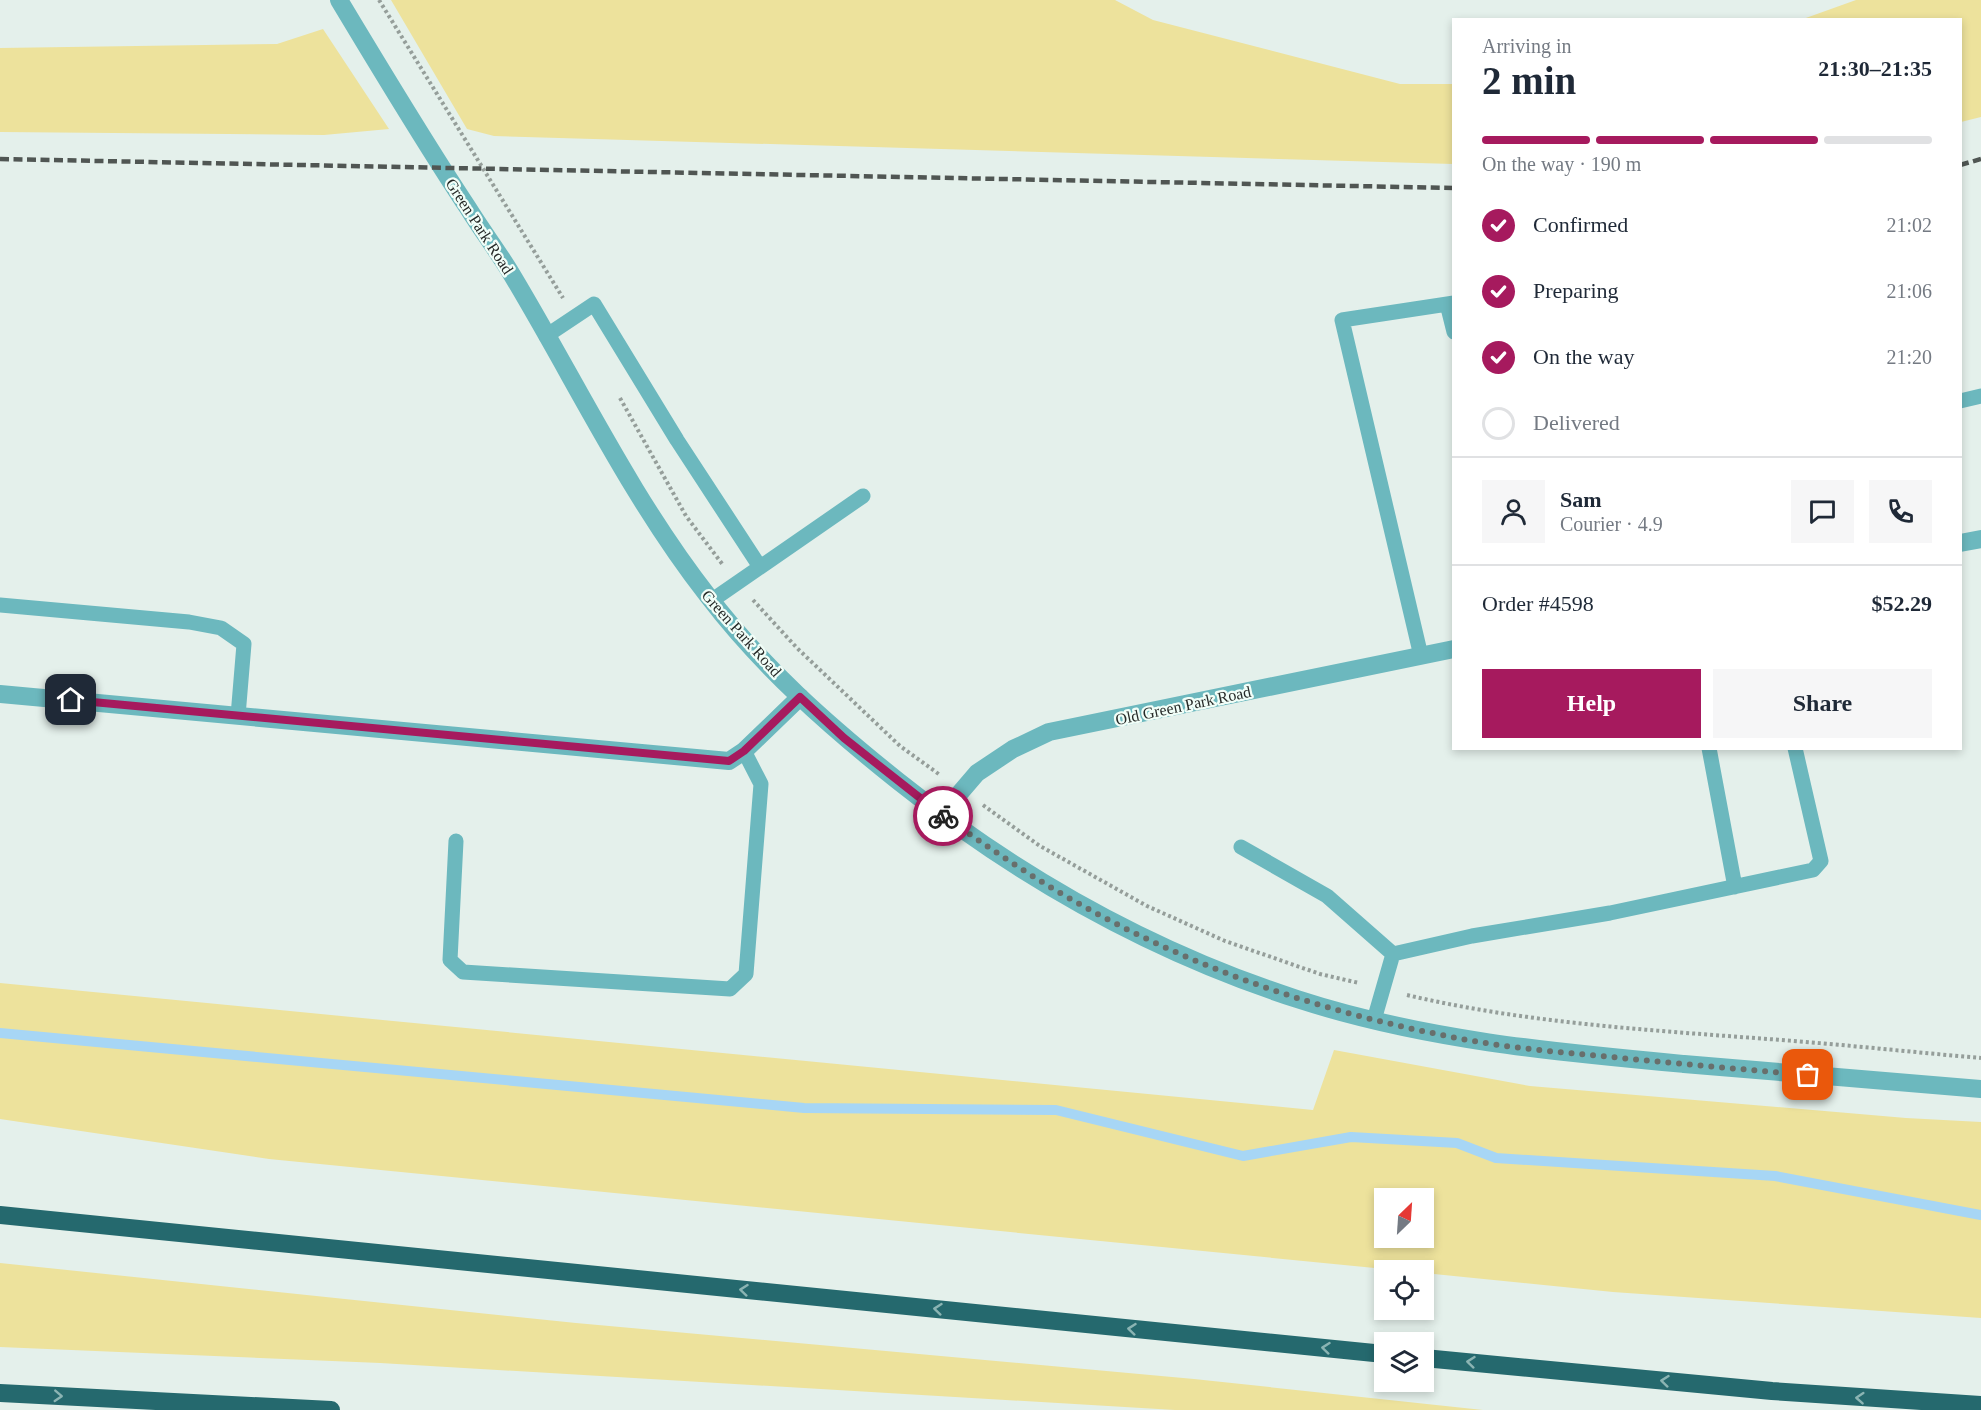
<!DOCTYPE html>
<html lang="en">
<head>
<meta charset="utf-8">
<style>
  :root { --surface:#fff; --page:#f6f6f7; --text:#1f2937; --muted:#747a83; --line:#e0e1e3; --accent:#a61a5e }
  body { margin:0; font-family:Georgia,serif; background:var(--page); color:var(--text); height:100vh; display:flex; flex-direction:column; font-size:22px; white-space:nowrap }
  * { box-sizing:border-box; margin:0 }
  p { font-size:20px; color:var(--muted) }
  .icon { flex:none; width:33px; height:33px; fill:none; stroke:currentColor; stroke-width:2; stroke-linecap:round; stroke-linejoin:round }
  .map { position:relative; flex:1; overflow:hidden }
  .sheet { position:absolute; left:1452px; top:18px; width:510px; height:732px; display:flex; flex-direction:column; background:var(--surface); border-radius:0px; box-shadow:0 3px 9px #0003 }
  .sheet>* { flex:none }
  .needle { width:39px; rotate:25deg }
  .buttons { position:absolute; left:1374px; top:1188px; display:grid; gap:12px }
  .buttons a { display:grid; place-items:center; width:60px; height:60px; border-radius:0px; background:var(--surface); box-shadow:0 3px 9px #0003; font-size:30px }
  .pin { position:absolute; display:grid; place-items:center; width:51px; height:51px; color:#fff; margin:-26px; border-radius:12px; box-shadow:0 3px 9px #0006 }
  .courier { position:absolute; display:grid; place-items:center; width:60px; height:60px; margin:-30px; border:4px solid #a61a5e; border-radius:50%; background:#fff; color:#222; box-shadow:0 2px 8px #0007 }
  .headline em { font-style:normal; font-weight:700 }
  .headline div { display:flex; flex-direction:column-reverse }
  .headline { display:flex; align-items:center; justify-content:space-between; height:102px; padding:0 30px }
  h1 { font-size:39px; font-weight:700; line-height:45px }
  .bar { display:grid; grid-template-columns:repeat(4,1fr); gap:9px 6px; align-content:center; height:72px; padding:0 30px }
  .bar i { height:8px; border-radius:4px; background:var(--line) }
  .bar .current { background:var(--accent) }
  .bar p { grid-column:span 4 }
  .line { display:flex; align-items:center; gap:15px; padding:0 30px; border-top:2px solid var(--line) }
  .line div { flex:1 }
  .round { display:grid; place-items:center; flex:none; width:63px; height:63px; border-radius:0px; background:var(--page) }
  ol { padding:0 30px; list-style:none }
  li { display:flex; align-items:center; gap:18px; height:66px }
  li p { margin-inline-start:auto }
  li .icon { padding:6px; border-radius:50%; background:var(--accent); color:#fff; stroke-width:4 }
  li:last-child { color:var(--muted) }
  li i { width:33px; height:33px; border:3px solid var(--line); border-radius:50% }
  .cta { display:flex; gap:12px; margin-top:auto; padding:12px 30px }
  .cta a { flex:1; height:69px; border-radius:0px; background:var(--accent); color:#fff; font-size:24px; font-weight:700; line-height:69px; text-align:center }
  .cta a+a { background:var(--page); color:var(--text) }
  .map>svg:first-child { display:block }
  .green { fill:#ede29c; fill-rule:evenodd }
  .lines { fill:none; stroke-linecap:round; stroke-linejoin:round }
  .stream { stroke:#a7d6f5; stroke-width:10 }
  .path { stroke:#959e9a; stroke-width:4; stroke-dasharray:3 3; stroke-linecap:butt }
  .service { stroke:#6cb8be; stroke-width:15 }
  .minor { stroke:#6cb8be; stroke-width:18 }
  .tertiary { stroke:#6cb8be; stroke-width:18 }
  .motorway { stroke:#25696e; stroke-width:18 }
  .rail { stroke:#505653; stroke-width:4.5; stroke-dasharray:9 4.5; stroke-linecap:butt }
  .oneway { stroke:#8bb4b3 }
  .done { stroke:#686f6c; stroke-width:6; stroke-dasharray:0 10.8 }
  .route { stroke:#a61a5e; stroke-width:8 }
  .labels { text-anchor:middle; stroke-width:4.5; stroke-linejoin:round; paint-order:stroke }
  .street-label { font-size:16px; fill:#262a28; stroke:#f1fef8 }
</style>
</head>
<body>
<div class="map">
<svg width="1981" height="1410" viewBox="0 0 1981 1410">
  <rect width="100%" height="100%" fill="#e4f0eb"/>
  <path class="green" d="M 391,0 L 1115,0 L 1153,20 L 1400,84 L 1453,84 L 1453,164 L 494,136 L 467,129 Z
    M 1856,0 L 1981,0 L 1981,117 L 1961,122 L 1960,20 L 1803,19 Z
    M 323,29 L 389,129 L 324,135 L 0,132 L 0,48 L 277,44 Z
    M 0,983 L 1313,1110 L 1334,1050 L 1530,1086 L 1906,1118 L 1981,1122 L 1981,1318 L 1613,1292 L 1424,1273 L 1424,1270 L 1395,1270 L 269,1159 L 0,1119 ZM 1424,1198 L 1424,1238 L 1384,1238 L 1384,1198 Z
    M 0,1263 L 576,1323 L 1194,1379 L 1483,1410 L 1175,1410 L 380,1363 L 0,1347 Z"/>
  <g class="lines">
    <path class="stream" d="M 0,1033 L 804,1108 L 1056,1110 L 1243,1156 L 1351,1137 L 1457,1143 L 1496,1158 L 1775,1176 L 1981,1215"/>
    <path class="path" d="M 379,0 L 563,298
      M 620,398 L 686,516 L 723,565
      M 753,600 L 797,648 L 900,746 L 940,775
      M 983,805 L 1040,846 L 1147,906 L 1225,941 L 1320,974 L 1359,983
      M 1407,995 C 1526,1023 1647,1030 1768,1039 C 1839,1044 1910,1052 1981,1058"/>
    <path class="service" d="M 1447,304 L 1454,332
      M 546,336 L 594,304 L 677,440 L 760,567
      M 1960,401 L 1981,396
      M 711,601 L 863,496
      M 0,605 L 189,622 L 221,628 L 244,644 L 238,716
      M 1421,656 L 1342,320 L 1454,303
      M 1709,748 L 1735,887
      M 456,841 L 450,960 L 463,972 L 730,989 L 746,974 L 761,784 L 744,751
      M 1241,847 L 1327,896 L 1393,954
      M 1374,1020 L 1393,954 L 1472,936 L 1610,913 L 1813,870 L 1821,861 L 1795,748"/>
    <path class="minor" d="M 1960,543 L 1981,539
      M 0,694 L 729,761 L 744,751 L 800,697
      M 941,815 L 977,773 L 1013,749 L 1049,732 L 1454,649"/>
    <path class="tertiary" d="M 339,0 C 381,70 423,140 468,208 C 481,229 496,249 509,270 C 575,379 629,495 708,596 C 762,667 829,726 898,781 C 1017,876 1152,952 1297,999 C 1423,1040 1554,1052 1684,1064 C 1783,1073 1882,1081 1981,1089"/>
    <path class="motorway" d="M 0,1215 L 1384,1354
      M 1424,1358 L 1772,1391 L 1981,1405
      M 0,1393 L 331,1410"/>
    <path class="rail" d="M 0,159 L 1454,188
      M 1960,165 L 1981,159"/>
  </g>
  <defs><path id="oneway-chevron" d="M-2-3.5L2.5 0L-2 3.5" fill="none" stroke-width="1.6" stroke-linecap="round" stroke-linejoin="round" transform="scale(1.5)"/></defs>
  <g class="oneway">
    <use href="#oneway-chevron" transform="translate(744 1290) rotate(-174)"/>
    <use href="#oneway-chevron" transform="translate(938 1309) rotate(-174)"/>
    <use href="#oneway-chevron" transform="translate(1132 1329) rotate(-174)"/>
    <use href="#oneway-chevron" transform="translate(1326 1348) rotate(-174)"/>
    <use href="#oneway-chevron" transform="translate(1471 1362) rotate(-174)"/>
    <use href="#oneway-chevron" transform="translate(1665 1381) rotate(-174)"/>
    <use href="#oneway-chevron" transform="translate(58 1396) rotate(3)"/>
    <use href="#oneway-chevron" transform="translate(1860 1398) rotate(-176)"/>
  </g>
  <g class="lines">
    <path class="done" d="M 943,816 C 984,844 1024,872 1067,897 C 1181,963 1307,1008 1437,1034 C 1491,1046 1546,1051 1601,1056 C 1670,1063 1739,1069 1808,1075"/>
    <path class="route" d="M 71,700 L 729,761 L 744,751 L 800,697 L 844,738 L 943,816"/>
  </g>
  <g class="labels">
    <g class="street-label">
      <text transform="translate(480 226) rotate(57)" y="6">Green Park Road</text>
      <text transform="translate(742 633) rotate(48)" y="6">Green Park Road</text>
      <text transform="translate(1183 705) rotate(-12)" y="6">Old Green Park Road</text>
    </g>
  </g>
</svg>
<div class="buttons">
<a><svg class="needle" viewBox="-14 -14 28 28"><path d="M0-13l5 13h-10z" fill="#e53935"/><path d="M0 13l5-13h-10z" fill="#747a83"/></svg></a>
<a><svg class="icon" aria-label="locate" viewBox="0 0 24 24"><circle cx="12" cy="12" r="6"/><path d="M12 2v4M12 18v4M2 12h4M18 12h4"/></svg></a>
<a><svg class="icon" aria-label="layers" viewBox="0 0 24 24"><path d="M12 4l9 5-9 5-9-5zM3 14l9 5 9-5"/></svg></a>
</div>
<div class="pin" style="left:1808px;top:1075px;background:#ea580c"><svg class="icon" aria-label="bag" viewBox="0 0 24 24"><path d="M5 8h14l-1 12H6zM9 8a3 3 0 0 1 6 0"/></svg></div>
<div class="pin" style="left:71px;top:700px;background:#1f2937"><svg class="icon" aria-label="home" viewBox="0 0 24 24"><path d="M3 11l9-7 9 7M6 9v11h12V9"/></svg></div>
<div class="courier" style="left:943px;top:816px"><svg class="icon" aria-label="bike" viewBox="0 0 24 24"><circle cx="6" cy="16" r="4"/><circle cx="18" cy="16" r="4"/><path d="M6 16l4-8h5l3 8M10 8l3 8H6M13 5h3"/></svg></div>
<section class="sheet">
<div class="headline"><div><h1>2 min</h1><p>Arriving in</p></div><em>21:30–21:35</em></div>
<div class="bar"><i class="current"></i><i class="current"></i><i class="current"></i><i></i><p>On the way · 190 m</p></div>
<ol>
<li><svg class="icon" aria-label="check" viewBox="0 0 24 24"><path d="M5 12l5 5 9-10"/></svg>Confirmed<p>21:02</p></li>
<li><svg class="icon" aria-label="check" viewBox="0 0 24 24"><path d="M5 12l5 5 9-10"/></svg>Preparing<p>21:06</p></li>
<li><svg class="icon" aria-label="check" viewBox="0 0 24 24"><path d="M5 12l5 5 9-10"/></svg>On the way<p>21:20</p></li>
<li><i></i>Delivered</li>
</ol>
<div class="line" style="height:108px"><a class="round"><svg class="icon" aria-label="person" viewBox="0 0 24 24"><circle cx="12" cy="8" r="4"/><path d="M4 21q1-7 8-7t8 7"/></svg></a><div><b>Sam</b><p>Courier · 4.9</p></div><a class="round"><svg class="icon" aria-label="chat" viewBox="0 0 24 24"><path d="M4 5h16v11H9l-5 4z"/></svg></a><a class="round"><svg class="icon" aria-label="phone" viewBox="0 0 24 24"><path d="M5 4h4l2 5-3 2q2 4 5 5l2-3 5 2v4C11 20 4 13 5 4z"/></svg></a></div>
<div class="line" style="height:78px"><div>Order #4598</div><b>$52.29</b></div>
<div class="cta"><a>Help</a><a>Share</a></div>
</section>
</div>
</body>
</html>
